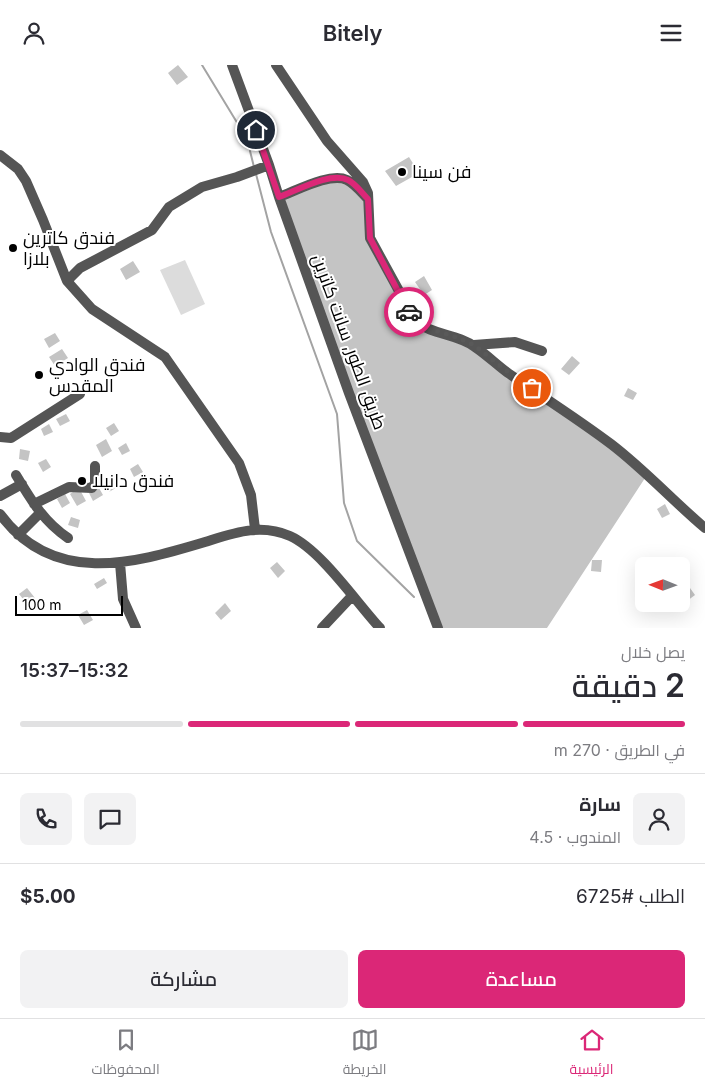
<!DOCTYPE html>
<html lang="ar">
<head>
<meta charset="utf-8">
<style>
  :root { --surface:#fff; --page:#f2f2f3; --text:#2b2b33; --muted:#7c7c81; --line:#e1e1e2; --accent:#db2777 }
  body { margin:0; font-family:Inter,Cairo,sans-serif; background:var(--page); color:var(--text); direction:rtl; height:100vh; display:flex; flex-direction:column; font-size:19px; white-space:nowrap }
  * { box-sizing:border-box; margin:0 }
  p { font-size:16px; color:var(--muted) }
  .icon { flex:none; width:28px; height:28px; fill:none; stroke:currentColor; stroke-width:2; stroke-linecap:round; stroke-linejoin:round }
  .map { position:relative; height:563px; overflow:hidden; direction:ltr }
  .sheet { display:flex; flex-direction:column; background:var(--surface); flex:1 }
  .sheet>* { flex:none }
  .needle { width:32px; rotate:271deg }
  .controls { position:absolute; left:635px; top:492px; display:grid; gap:10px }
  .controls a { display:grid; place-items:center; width:55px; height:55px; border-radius:8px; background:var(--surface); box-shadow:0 5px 20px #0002; font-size:25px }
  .scale { position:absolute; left:15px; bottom:12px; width:108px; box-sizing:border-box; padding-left:5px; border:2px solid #000; border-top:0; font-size:14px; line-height:18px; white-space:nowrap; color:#000; -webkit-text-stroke:4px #fff; paint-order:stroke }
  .pin { position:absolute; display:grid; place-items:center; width:42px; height:42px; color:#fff; margin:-21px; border:2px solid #fff; border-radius:50%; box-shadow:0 1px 5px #0007 }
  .courier { position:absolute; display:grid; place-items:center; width:50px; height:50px; margin:-25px; border:4px solid #db2777; border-radius:50%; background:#fff; color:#222; box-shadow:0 1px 6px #0007 }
  .head em { font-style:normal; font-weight:600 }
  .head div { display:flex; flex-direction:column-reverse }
  .head { display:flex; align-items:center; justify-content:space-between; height:85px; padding:0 20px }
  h1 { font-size:32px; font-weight:600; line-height:38px }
  .bar { display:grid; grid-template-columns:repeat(4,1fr); gap:8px 5px; align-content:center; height:60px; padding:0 20px }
  .bar i { height:6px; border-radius:4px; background:var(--line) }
  .bar .on { background:var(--accent) }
  .bar p { grid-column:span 4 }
  .line { display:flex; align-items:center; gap:12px; padding:0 20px; border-top:1px solid var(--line) }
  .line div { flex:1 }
  .round { display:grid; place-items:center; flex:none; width:52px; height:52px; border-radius:8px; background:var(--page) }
  .cta { display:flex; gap:10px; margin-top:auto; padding:10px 20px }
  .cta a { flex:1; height:58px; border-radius:8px; background:var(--accent); color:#fff; font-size:20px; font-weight:600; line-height:58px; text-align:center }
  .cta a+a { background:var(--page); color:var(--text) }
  header { display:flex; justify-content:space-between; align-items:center; height:65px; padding:0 20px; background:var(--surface); font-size:22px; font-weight:600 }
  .tabs { display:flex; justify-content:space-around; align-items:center; height:70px; border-top:1px solid var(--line); background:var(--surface); font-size:14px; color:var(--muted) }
  .tabs a { display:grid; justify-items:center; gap:2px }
  .tabs .on { color:var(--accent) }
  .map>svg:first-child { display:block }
  .green { fill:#dcdcdc }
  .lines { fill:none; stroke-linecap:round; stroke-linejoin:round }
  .stream { stroke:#a3a3a3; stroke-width:2 }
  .building { fill:#c4c4c4 }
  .minor { stroke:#555; stroke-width:10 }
  .done { stroke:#595959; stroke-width:5; stroke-dasharray:0 9 }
  .route { stroke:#db2777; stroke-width:6 }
  .poi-dot { fill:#000; stroke:#fff; stroke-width:2 }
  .labels { text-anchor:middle; stroke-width:4; stroke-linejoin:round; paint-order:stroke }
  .poi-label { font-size:18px; fill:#000; stroke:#fff; text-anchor:start }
  .street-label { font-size:18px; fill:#000; stroke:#fff }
</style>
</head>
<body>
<header><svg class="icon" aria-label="menu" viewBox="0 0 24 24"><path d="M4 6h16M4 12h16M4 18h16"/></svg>Bitely<svg class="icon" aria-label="person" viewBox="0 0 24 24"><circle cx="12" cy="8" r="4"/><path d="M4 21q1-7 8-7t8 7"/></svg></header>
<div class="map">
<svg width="705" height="563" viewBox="0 0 705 563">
  <rect width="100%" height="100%" fill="#fff"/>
  <path class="green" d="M 185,195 L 205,239 L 181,250 L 160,205 Z"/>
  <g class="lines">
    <path class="stream" d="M 202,0 L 244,69
      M 250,86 L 254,102
      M 256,109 L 271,167 L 337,349 L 344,438 L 357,476 L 414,532"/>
  </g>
  <path class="building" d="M 178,0 L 188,12 L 177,20 L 168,8 Z
    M 409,92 L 419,108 L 396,121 L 385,106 Z
    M 342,113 L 368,134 L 370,173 L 421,261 L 474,280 L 647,410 L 547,563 L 437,563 L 279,132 Z
    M 133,196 L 140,207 L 126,215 L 120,204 Z
    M 424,211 L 432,225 L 424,230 L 415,217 Z
    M 55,268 L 60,276 L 49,283 L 44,274 Z
    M 62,284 L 68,293 L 55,301 L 49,292 Z
    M 572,291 L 580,298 L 569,310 L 561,304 Z
    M 628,323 L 637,328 L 633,335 L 624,331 Z
    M 66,349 L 70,356 L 60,361 L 56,354 Z
    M 114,358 L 119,366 L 111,371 L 106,363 Z
    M 49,359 L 53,367 L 44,371 L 41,364 Z
    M 106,374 L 112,386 L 102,392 L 96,380 Z
    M 126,378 L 130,386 L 122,390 L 118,383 Z
    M 20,384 L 30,386 L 28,396 L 19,394 Z
    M 46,394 L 51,402 L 43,407 L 38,398 Z
    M 138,399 L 143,407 L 134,412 L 130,404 Z
    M 115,413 L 119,421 L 109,427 L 104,419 Z
    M 79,423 L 86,436 L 77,441 L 70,429 Z
    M 99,423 L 103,430 L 93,436 L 89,428 Z
    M 65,429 L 70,438 L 62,443 L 57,434 Z
    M 665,439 L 670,449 L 662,453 L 657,444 Z
    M 71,452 L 80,455 L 78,463 L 68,460 Z
    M 592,495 L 602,495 L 601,507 L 591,506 Z
    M 277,497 L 285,506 L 278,513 L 270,503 Z
    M 104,513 L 107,518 L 97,524 L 94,519 Z
    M 27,523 L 35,533 L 27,539 L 19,529 Z
    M 690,523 L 695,530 L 687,536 L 682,529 Z
    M 225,538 L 231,546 L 221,555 L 215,548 Z
    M 87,545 L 93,555 L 84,560 L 78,550 Z"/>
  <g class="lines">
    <path class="minor" d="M 232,0 L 269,100 L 279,132 L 349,328 L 438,563
      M 276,0 L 327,76 L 363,117 L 368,128 L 370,173 L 416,257 C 433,270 458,269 475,282 C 487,290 497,300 508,308 C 543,332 578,354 611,379 C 645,405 673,436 705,463
      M 0,90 L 18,104 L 26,116 L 43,155 L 67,216
      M 279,132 C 296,126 330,107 347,115 C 355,119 361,127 368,134
      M 474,280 L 515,277 L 542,286
      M 0,372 L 11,373 L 80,329
      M 16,410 C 31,435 44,457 68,473
      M 0,431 L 22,419
      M 34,439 L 69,422 L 92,423 L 95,418 L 95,401
      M 0,449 C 53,521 132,499 205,477 C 234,468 260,458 290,471 C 321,485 356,537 380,563
      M 255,464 L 251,430 L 239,398 L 165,292 L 92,244 L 67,216 L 80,203 L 152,165 L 169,142 L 202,122 L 237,112 L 269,100
      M 18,470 L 40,448
      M 120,498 L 123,534 L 136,563
      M 322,563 L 352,531"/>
  </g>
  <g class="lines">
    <path class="done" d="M 409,247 L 416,257 L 421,261 L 459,273 L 474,280 L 508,307 L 532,323"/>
    <path class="route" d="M 256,65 L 279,132 C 296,126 331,106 348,115 C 356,119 362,128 368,134 L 370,173 L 409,247"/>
  </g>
  <g class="poi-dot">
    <circle cx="402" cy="107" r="5"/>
    <circle cx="13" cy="183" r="5"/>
    <circle cx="39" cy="310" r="5"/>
    <circle cx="82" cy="416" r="5"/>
  </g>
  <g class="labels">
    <g class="poi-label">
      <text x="412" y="113">فن سينا</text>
      <text x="23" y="179">فندق كاترين<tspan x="23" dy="21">بلازا</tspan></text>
      <text x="49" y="306">فندق الوادي<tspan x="49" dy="21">المقدس</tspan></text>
      <text x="92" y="422">فندق دانيلا</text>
    </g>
    <g class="street-label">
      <text transform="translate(349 277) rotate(70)" y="6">طريق الطور, سانت كاترين</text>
    </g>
  </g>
</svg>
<div class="controls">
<a><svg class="needle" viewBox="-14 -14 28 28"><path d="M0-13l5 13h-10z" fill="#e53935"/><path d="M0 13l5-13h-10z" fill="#7c7c81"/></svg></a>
</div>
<div class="scale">100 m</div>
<div class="pin" style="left:532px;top:323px;background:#ea580c"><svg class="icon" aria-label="bag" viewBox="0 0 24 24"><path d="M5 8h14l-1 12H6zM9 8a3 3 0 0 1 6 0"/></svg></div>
<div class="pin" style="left:256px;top:65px;background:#1f2937"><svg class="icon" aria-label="home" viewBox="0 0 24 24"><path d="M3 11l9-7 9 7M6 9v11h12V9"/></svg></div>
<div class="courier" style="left:409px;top:247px"><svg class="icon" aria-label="car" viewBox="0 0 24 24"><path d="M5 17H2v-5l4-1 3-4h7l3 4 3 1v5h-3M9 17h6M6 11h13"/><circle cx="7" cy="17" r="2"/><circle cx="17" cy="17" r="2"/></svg></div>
</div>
<section class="sheet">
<div class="head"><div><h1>2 دقيقة</h1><p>يصل خلال</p></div><em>15:32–15:37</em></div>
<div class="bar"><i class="on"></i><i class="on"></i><i class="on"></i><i></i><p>في الطريق · 270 m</p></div>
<div class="line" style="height:90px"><a class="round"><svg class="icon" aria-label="person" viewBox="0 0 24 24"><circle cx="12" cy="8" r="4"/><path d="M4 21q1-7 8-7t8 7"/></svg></a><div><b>سارة</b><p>المندوب · 4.5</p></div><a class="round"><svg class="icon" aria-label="chat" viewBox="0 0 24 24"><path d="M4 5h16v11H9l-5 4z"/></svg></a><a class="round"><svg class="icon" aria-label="phone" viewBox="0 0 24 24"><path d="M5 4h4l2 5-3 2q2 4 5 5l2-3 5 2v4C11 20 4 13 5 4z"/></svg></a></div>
<div class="line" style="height:65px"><div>الطلب #6725</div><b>$5.00</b></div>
<div class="cta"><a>مساعدة</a><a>مشاركة</a></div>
</section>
<nav class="tabs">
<a class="on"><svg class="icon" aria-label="home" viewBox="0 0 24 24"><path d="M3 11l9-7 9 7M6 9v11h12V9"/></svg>الرئيسية</a>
<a><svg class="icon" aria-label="map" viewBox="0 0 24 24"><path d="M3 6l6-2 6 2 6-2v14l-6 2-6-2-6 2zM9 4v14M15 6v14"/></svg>الخريطة</a>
<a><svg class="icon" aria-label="saved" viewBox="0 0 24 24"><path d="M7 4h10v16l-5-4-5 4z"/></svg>المحفوظات</a>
</nav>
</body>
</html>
